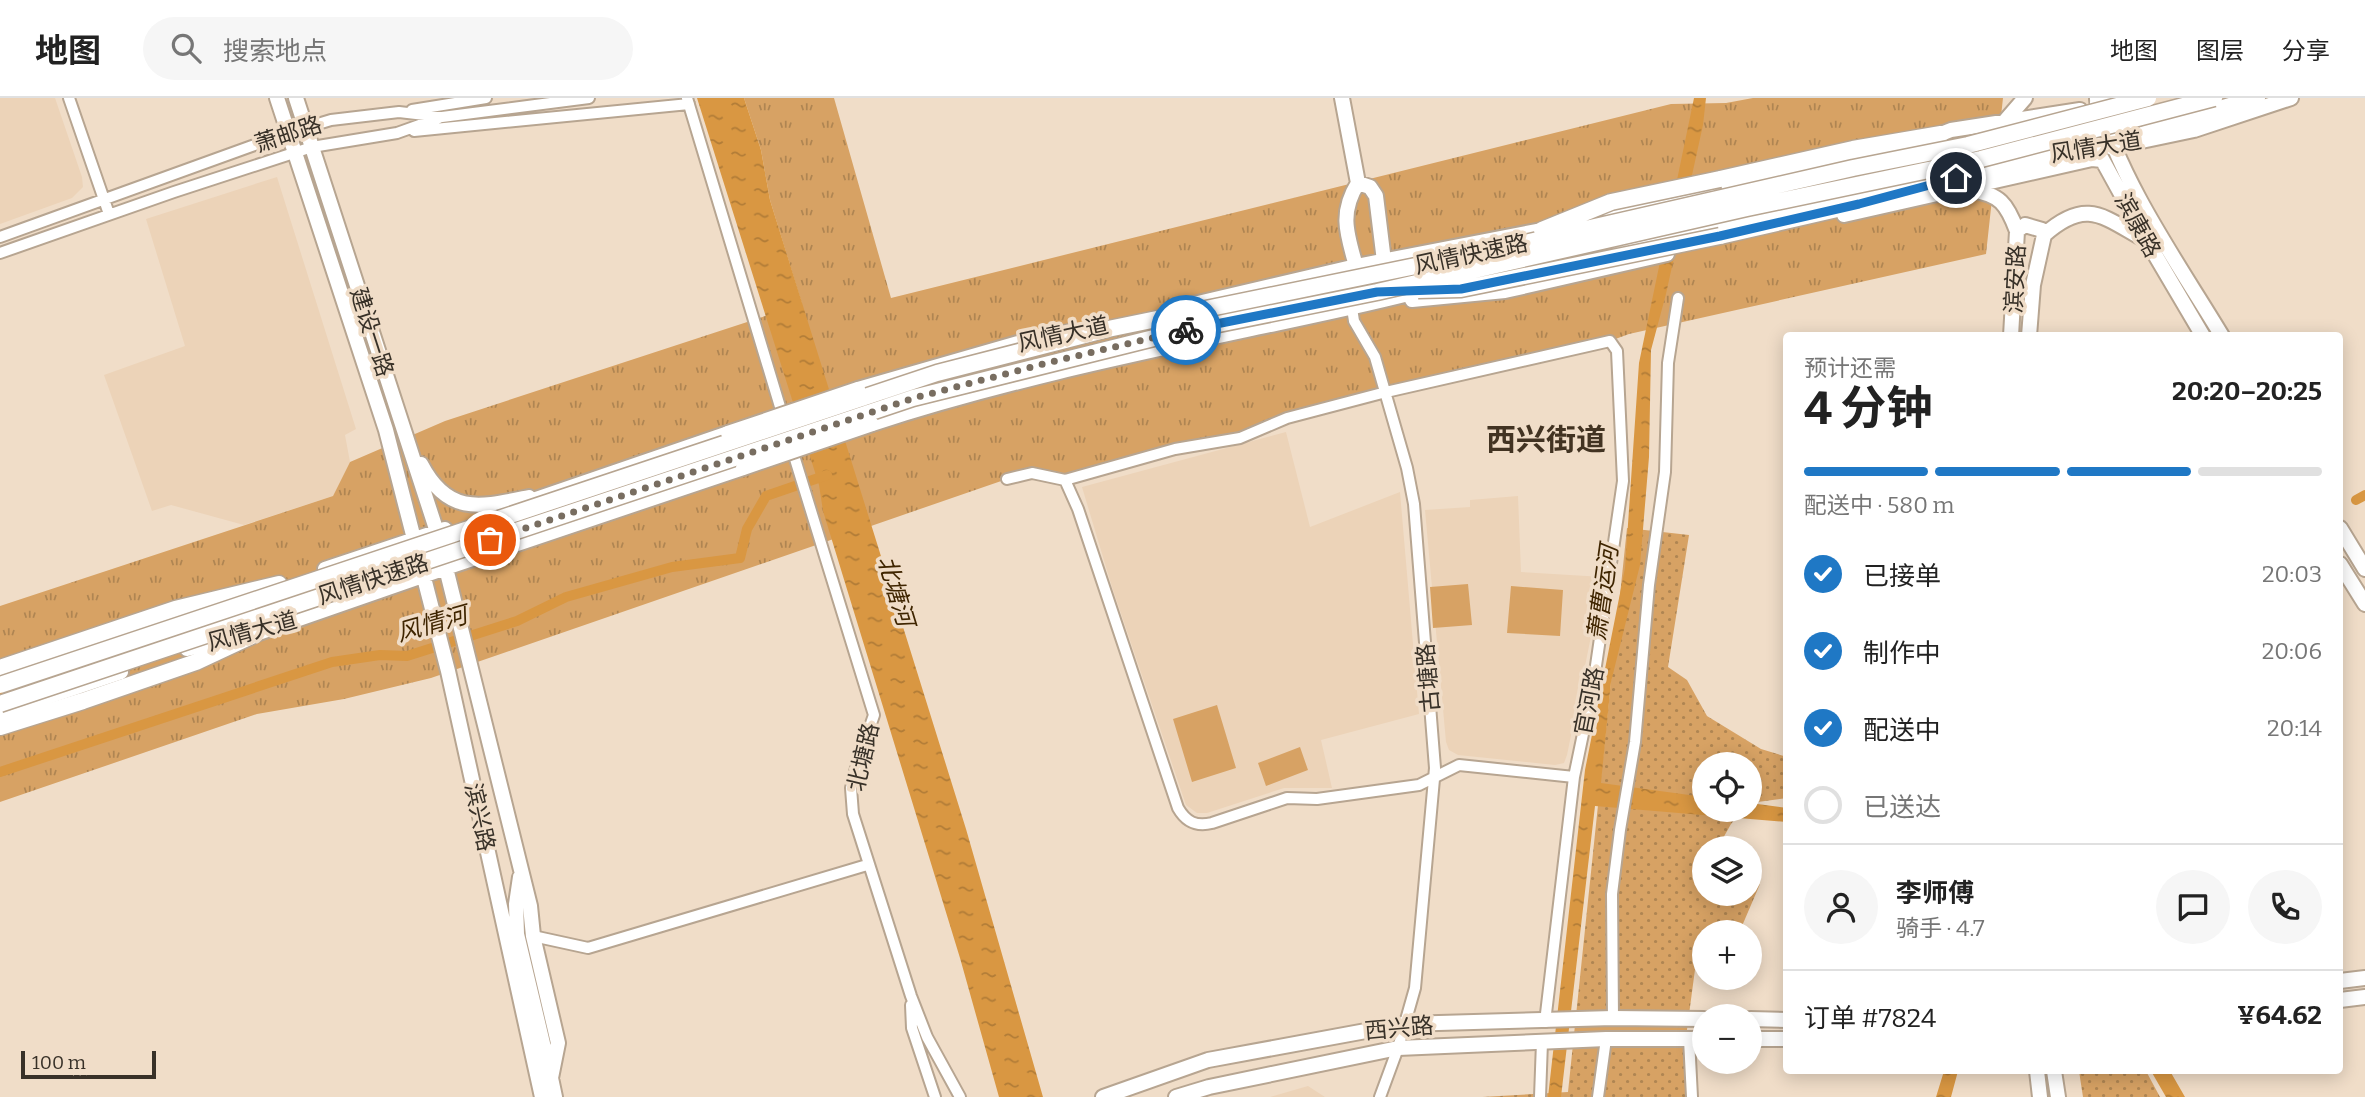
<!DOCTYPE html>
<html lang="zh">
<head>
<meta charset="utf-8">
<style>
  :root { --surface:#fff; --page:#f6f6f6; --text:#222; --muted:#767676; --line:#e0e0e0; --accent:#1f78c5 }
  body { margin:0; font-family:Bitter,"Noto Sans SC",serif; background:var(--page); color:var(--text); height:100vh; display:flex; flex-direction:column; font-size:26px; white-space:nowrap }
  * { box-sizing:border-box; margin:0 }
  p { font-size:23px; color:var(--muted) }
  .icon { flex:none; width:38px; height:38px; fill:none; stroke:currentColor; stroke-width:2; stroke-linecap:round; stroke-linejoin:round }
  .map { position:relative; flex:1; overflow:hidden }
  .side { position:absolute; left:1783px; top:234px; width:560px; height:742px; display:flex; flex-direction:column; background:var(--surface); border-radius:7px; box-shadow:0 4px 18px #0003 }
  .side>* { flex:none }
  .tools { position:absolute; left:1692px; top:654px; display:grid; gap:14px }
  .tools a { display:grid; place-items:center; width:70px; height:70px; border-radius:50%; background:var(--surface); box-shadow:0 4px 18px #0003; font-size:35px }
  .scale { position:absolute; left:21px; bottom:18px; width:135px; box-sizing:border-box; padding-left:7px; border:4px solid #383128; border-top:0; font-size:19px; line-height:24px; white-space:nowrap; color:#383128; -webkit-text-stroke:5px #f0ddc8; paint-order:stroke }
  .pin { position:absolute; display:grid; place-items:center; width:60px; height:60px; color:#fff; margin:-30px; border:4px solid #fff; border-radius:50%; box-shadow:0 2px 7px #0007 }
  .courier { position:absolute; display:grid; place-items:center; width:70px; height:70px; margin:-35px; border:5px solid #1f78c5; border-radius:50%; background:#fff; color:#222; box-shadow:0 2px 9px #0007 }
  .overview em { font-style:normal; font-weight:700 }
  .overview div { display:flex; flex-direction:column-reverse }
  .overview { display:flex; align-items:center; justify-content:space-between; height:119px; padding:0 21px }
  h1 { font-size:46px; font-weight:700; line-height:52px }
  .bar { display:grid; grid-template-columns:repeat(4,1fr); gap:10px 7px; align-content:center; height:84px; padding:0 21px }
  .bar i { height:9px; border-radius:5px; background:var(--line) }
  .bar .on { background:var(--accent) }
  .bar p { grid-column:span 4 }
  .line { display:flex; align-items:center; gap:18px; padding:0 21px; border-top:2px solid var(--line) }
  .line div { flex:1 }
  .round { display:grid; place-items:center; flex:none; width:74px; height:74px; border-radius:37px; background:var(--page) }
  ol { padding:0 21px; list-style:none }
  li { display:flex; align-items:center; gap:21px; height:77px }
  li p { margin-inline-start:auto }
  li .icon { padding:7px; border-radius:50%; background:var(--accent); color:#fff; stroke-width:4 }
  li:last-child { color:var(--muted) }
  li i { width:38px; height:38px; border:4px solid var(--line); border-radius:50% }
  header { display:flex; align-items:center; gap:42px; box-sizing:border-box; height:98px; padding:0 35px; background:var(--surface); border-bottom:2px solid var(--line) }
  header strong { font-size:33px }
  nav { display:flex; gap:38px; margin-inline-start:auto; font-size:24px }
  .search { width:490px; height:63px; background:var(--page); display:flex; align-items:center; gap:18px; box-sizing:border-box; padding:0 24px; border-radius:38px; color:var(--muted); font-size:26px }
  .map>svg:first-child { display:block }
  .built { fill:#ecd3b8 }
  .grass { fill:url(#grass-tufts) }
  .park { fill:url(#park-dots) }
  .pitch { fill:#d7a264 }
  .water { fill:url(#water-ripples) }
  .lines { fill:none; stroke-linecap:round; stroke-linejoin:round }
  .canal { stroke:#d99742; stroke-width:10 }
  .minor-casing { stroke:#b7a591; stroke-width:14 }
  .major-casing { stroke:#b7a591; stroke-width:18 }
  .highway-casing { stroke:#b7a591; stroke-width:19 }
  .minor { stroke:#fff; stroke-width:10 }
  .major { stroke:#fff; stroke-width:14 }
  .highway { stroke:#fff; stroke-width:16 }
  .major-bridge-casing { stroke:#b7a591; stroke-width:18; stroke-linecap:butt }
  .highway-bridge-casing { stroke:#b7a591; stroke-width:19; stroke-linecap:butt }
  .major-bridge { stroke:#fff; stroke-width:14 }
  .highway-bridge { stroke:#fff; stroke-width:16 }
  .done { stroke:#786d60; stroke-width:7; stroke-dasharray:0 12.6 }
  .route { stroke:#1f78c5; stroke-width:9 }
  .labels { text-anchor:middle; stroke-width:7; stroke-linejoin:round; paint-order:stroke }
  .street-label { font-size:23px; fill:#383128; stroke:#f0ddc8 }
  .water-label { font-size:24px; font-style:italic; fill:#3f2500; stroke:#f0ddc8 }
  .district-label { font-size:30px; font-weight:bold; fill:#423322; stroke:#f0ddc8 }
</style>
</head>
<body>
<header>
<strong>地图</strong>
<div class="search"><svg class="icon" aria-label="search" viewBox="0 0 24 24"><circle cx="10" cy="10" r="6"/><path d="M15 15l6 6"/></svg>搜索地点</div>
<nav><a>地图</a><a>图层</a><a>分享</a></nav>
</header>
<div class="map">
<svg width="2365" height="999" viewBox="0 0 2365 999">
  <defs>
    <pattern id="grass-tufts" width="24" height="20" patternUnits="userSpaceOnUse" patternTransform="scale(1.75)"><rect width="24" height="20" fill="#d7a264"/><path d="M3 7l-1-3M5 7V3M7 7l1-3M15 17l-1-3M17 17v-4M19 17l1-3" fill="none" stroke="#af8552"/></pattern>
    <pattern id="park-dots" width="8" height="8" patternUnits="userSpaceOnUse" patternTransform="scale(1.75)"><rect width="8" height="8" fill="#d7a264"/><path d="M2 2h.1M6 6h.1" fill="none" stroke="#af8552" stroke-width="1.8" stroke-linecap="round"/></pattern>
    <pattern id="water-ripples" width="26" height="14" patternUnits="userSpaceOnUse" patternTransform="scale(1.75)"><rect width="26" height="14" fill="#d99742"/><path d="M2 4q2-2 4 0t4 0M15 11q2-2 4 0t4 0" fill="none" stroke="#b17c37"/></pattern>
  </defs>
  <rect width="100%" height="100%" fill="#f0ddc8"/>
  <path class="built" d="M 0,0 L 55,0 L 82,79 L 83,89 L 72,100 L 0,126 Z
    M 277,79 L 356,331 L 345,337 L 350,364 L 333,398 L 244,427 L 171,407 L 152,413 L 104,277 L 185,248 L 146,121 Z
    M 1286,334 L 1310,429 L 1400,394 L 1419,616 L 1321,642 L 1332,690 L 1284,690 L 1207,715 L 1197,715 L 1186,707 L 1112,489 L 1082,389 Z
    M 1518,398 L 1521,474 L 1603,479 L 1567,657 L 1564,665 L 1555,667 L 1458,657 L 1449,652 L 1446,644 L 1425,412 L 1470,409 L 1470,402 Z
    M 1308,988 L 1325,999 L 1270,999 Z"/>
  <path class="grass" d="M 744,0 L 834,0 L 891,200 L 1671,6 L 1726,5 L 1753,0 L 2003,0 L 1986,156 L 1629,236 L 1610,243 L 1386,294 L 1240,340 L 1065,382 L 1007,381 L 431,580 L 344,601 L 257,616 L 0,704 L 0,508 L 333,398 L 350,364 L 445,323 L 802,206 L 770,102 L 761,52 Z"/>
  <path class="park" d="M 1627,430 L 1689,437 L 1668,569 L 1687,582 L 1707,618 L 1761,651 L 1787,659 L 1787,700 L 1750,705 L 1750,667 L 1704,667 L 1704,712 L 1743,712 L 1731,726 L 1717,751 L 1704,751 L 1704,796 L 1750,796 L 1750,784 L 1760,786 L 1739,835 L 1704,835 L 1704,860 L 1696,864 L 1684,954 L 1687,999 L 1482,999 L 1568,994 Z
    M 2079,973 L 2146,973 L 2160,999 L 2083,999 Z"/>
  <path class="pitch" d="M 1468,486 L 1472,527 L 1433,530 L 1430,489 Z
    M 1511,488 L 1563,492 L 1560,538 L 1507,535 Z
    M 1217,607 L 1236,670 L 1192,684 L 1173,621 Z
    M 1300,649 L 1308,672 L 1266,688 L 1258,665 Z"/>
  <path class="water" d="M 697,0 L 744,0 L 761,52 L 770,102 L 966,731 L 1043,999 L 999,999 L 960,860 L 823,413 L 819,387 Z
    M 1694,0 L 1706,0 L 1703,27 L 1666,196 L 1651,252 L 1649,359 L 1640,467 L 1611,584 L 1601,685 L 1704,699 L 1704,712 L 1750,712 L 1750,705 L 1787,710 L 1787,724 L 1595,708 L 1561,999 L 1548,999 L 1585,672 L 1625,470 L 1639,265 Z
    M 1944,973 L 1958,973 L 1951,999 L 1936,999 Z
    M 2151,973 L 2170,973 L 2185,999 L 2166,999 Z"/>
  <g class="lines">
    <path class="canal" d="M 2356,402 L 2365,397
      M 0,674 L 332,564 L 380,557 L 407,558 L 517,523 L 566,499 L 672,469 L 740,460 L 747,431 L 766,398 L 827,377"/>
    <g class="minor-casing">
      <path id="minor" d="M 69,0 L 109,116
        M 687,0 L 784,322
        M 412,12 L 486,0
        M 414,33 L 689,6
        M 0,139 L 288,35 L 331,22 L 399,14 L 442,19 L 589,0
        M 0,155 L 174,94 L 312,49 L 397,35 L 439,20
        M 1352,177 L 1348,184 L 1354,223 L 1375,259 L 1407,370 L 1414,406 L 1435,670 L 1415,890 L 1398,950 L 1380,999
        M 791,348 L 874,617 L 857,666 L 851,690 L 853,716 L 911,898 L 927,939 L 960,999
        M 1007,381 L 1032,375 L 1065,382 L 1078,411 L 1178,710 C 1186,724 1196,729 1212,725 L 1287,700 L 1317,701 L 1419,687 L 1459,667 L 1574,679
        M 1065,382 L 1175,351 L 1240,340 L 1287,320 L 1386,294 L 1610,243 L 1617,253 L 1623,383 L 1593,588 L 1574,679 L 1545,924
        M 533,838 L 588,850 L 867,767
        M 911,907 L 912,930 L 935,999
        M 1613,920 L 1612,796 L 1620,732 L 1635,644 L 1649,487 L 1665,374 L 1668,265 L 1678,200
        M 1689,941 L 1692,999
        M 1540,999 L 1542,944
        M 1598,999 L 1606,941"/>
    </g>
    <g class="major-casing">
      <path id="major" d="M 277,0 L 386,332 L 448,573 L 542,999
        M 296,0 L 437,434 L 530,808 L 533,838 L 558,945 L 551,980 L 555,999
        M 1342,0 L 1358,85
        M 2097,1 C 2122,87 2176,162 2222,238
        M 2005,23 L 2025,0
        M 2098,54 L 2147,143 L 2203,238
        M 1970,92 C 2000,96 2007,106 2017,133 L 2011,238
        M 1844,117 L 2092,61 L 2102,62
        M 1578,123 L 1903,51 L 1951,32 L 2080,12
        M 2017,133 L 2025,127 L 2042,132 L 2044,137 L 2033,187 L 2029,238
        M 2044,137 C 2087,99 2103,119 2147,143
        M 1544,166 L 1764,118 L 1856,95 L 1919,89 L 2094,46 L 2113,49 L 2194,32 L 2291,0
        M 1356,168 C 1347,136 1339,115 1358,85 L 1370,89 L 1376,98 L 1384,163
        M 1412,202 L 1505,193 L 1667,156
        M 1185,208 L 1356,168 L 1552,130
        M 858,291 L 1018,245 L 1069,234
        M 872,326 C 995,286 1121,259 1247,232 C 1308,219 1368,207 1428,191
        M 421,366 C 448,418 480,409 529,399
        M 521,406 L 728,335
        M 2340,430 L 2365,471
        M 2340,466 L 2365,506
        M 325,471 L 445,431
        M 92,547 L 183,518
        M 187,551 L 256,536 L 446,470 L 743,370
        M 0,615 L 121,574
        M 520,779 L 516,806 L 517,836 L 550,975
        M 2340,883 L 2365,880
        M 2340,902 L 2365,899
        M 1750,921 L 1787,922
        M 1750,941 L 1787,941
        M 2037,973 L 2040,999
        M 2054,973 L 2058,999
        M 1103,999 L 1208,962 L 1404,926 L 1613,920 L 1704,921
        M 1176,999 L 1209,989 L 1398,950 L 1606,941 L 1704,941"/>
    </g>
    <g class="highway-casing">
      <path id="highway" d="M 2098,5 L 2108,0
        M 2113,49 L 2169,26 L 2257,0
        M 1720,81 L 1853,51 L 1941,36
        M 1720,138 L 1859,106 L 1919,89
        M 0,570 L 175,511 L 279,486
        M 0,629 L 83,603 L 196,564 L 256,536"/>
    </g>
    <use href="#minor" class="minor"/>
    <use href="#major" class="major"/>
    <use href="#highway" class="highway"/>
    <g class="major-bridge-casing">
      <path id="major-bridge" d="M 728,335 L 858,291
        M 743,370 L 872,326"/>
    </g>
    <g class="highway-bridge-casing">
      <path id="highway-bridge" d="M 1542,132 L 1611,104 L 1720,81
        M 1418,192 L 1461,191 L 1720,138
        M 0,587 L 937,275 L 1108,231 L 1494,152 L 1853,70 L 1968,47 L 2148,0
        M 0,606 L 913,300 L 1174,235 L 1377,194 L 1747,110 L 1981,61 L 2214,0"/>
    </g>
    <use href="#major-bridge" class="major-bridge"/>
    <use href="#highway-bridge" class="highway-bridge"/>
  </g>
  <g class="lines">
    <path class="done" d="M 490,442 L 914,300 L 1051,264 L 1186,232"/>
    <path class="route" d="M 1186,232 L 1377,194 L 1461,191 L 1720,138 L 1859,106 L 1956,80"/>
  </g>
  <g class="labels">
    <g class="street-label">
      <text transform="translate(288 36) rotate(-18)" y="8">萧邮路</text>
      <text transform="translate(2096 49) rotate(-9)" y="8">风情大道</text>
      <text transform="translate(2138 127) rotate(61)" y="8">滨康路</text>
      <text transform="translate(1471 156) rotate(-12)" y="8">风情快速路</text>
      <text transform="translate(2015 181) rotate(-87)" y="8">滨安路</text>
      <text transform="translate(372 234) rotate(72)" y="8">建设一路</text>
      <text transform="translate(1063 236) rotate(-12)" y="8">风情大道</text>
      <text transform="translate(373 481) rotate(-18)" y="8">风情快速路</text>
      <text transform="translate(252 533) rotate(-15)" y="8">风情大道</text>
      <text transform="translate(1428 580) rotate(-95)" y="8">古塘路</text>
      <text transform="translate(1589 603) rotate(-79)" y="8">官河路</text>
      <text transform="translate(863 659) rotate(-77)" y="8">北塘路</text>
      <text transform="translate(480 719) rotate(78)" y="8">滨兴路</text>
      <text transform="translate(1399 930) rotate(-5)" y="8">西兴路</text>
    </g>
    <g class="water-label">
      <text transform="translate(896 493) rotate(73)" y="8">北塘河</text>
      <text transform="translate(1603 495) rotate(-82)" y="8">萧曹运河</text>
      <text transform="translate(432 526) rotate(-16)" y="8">风情河</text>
    </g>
    <g class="district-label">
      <text x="1546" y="352">西兴街道</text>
    </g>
  </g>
</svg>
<div class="tools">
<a><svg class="icon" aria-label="locate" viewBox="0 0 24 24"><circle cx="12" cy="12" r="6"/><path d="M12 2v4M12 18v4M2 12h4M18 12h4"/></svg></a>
<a><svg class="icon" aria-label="layers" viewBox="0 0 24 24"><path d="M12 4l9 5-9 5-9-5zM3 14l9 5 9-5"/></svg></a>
<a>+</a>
<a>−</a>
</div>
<div class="scale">100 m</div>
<div class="pin" style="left:490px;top:442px;background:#ea580c"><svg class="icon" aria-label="bag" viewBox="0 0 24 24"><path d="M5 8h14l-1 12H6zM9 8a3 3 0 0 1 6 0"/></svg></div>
<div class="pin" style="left:1956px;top:80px;background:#1f2937"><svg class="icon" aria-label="home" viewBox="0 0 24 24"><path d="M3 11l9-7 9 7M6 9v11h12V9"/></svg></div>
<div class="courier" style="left:1186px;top:232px"><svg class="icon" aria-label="bike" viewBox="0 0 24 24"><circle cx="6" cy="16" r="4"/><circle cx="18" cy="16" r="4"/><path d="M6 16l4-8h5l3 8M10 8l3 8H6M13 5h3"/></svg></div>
<section class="side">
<div class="overview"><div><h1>4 分钟</h1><p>预计还需</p></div><em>20:20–20:25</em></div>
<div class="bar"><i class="on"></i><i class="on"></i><i class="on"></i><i></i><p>配送中 · 580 m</p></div>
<ol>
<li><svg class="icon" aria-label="check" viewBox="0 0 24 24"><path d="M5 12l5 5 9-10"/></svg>已接单<p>20:03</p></li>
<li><svg class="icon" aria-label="check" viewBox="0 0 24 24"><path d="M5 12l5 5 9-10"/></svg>制作中<p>20:06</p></li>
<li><svg class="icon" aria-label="check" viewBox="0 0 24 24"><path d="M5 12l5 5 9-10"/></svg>配送中<p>20:14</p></li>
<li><i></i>已送达</li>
</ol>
<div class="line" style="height:126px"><a class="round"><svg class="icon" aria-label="person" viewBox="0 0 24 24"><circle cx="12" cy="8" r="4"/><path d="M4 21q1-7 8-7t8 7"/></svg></a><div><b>李师傅</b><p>骑手 · 4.7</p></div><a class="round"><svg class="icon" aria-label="chat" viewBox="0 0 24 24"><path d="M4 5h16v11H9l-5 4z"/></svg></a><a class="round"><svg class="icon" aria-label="phone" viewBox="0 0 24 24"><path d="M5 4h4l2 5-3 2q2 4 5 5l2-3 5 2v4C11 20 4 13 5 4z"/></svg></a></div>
<div class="line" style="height:91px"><div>订单 #7824</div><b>¥64.62</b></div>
</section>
</div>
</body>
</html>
